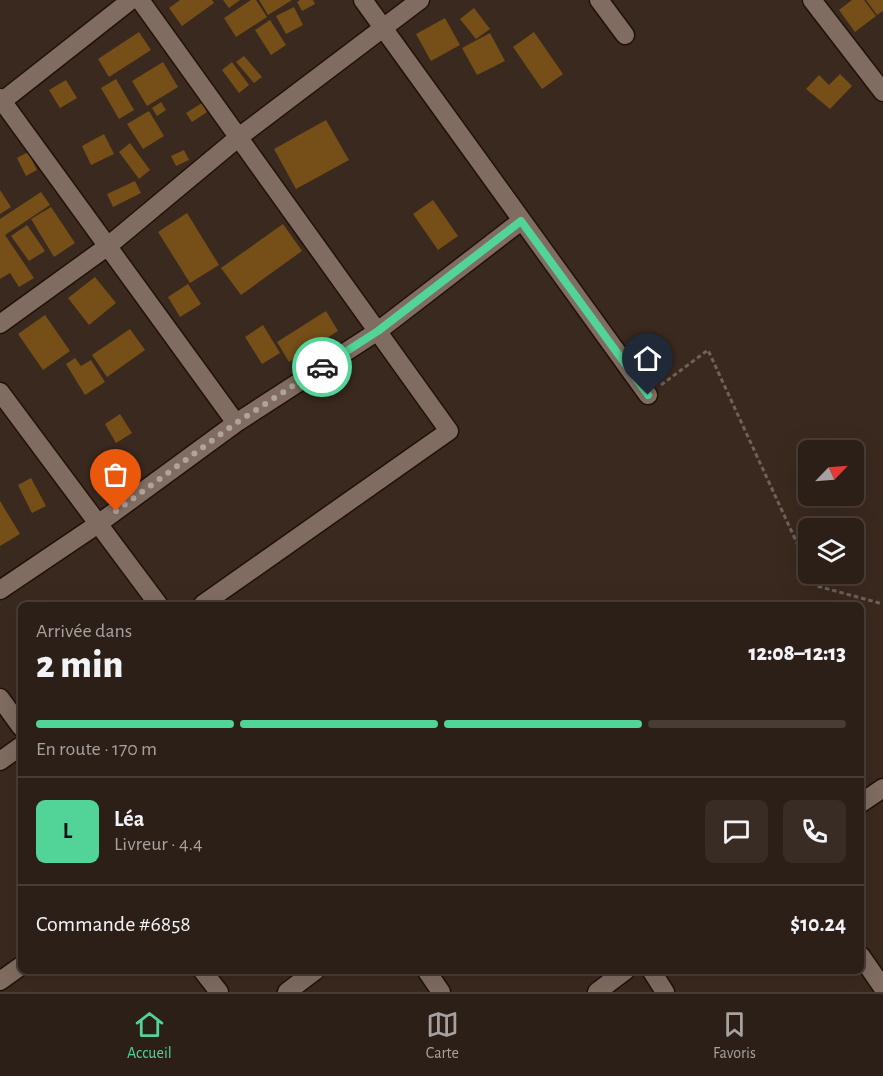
<!DOCTYPE html>
<html lang="fr">
<head>
<meta charset="utf-8">
<style>
  :root { --surface:#2c1f17; --page:#382c24; --text:#f1f3f6; --muted:#a6a2a1; --line:#483d36; --accent:#52d397 }
  body { margin:0; font-family:"Alegreya Sans",sans-serif; background:var(--page); color:var(--text); height:100vh; display:flex; flex-direction:column; font-size:22px; white-space:nowrap }
  * { box-sizing:border-box; margin:0 }
  p { font-size:20px; color:var(--muted) }
  .icon { flex:none; width:33px; height:33px; fill:none; stroke:currentColor; stroke-width:2; stroke-linecap:round; stroke-linejoin:round }
  .map { position:relative; flex:1; overflow:hidden }
  .side { position:absolute; left:18px; top:602px; width:846px; height:372px; display:flex; flex-direction:column; background:var(--surface); border-radius:9px; box-shadow:0 6px 24px #0002,0 0 0 2px var(--line) }
  .side>* { flex:none }
  .needle { width:39px; rotate:65deg }
  .fabs { position:absolute; left:798px; top:440px; display:grid; gap:12px }
  .fabs a { display:grid; place-items:center; width:66px; height:66px; border-radius:9px; background:var(--surface); box-shadow:0 6px 24px #0002,0 0 0 2px var(--line); font-size:30px }
  .pin { position:absolute; display:grid; place-items:center; width:51px; height:51px; color:#fff; margin:-62px -26px; border-radius:50% 50% 50% 0; rotate:-45deg; box-shadow:0 0 6px #0007 }
  .pin .icon { rotate:45deg }
  .courier { position:absolute; display:grid; place-items:center; width:60px; height:60px; margin:-30px; border:4px solid #52d397; border-radius:50%; background:#fff; color:#222; box-shadow:0 2px 8px #0007 }
  .summary em { font-style:normal; font-weight:800 }
  .summary div { display:flex; flex-direction:column-reverse }
  .summary { display:flex; align-items:center; justify-content:space-between; height:102px; padding:0 18px }
  h1 { font-size:39px; font-weight:800; line-height:45px }
  .bar { display:grid; grid-template-columns:repeat(4,1fr); gap:9px 6px; align-content:center; height:72px; padding:0 18px }
  .bar i { height:8px; border-radius:4px; background:var(--line) }
  .bar .current { background:var(--accent) }
  .bar p { grid-column:span 4 }
  .line { display:flex; align-items:center; gap:15px; padding:0 18px; border-top:2px solid var(--line) }
  .line div { flex:1 }
  .round { display:grid; place-items:center; flex:none; width:63px; height:63px; border-radius:9px; background:var(--page) }
  .dock { display:flex; justify-content:space-around; align-items:center; height:84px; border-top:2px solid var(--line); background:var(--surface); font-size:16px; color:var(--muted) }
  .dock a { display:grid; justify-items:center; gap:3px }
  .dock .current { color:var(--accent) }
  .map>svg:first-child { display:block }
  .building { fill:#754f17 }
  .lines { fill:none; stroke-linecap:round; stroke-linejoin:round }
  .street-casing { stroke:#211109; stroke-width:21 }
  .path { stroke:#716158; stroke-width:3; stroke-dasharray:4.5 3; stroke-linecap:butt }
  .street { stroke:#806c61; stroke-width:18 }
  .done { stroke:#b0a39b; stroke-width:6; stroke-dasharray:0 10.8 }
  .route { stroke:#52d397; stroke-width:8 }
</style>
</head>
<body>
<div class="map">
<svg width="883" height="992" viewBox="0 0 883 992">
  <rect width="100%" height="100%" fill="#3a291f"/>
  <path class="building" d="M 180,0 L 212,0 L 214,3 L 182,26 L 169,8 Z
    M 223,0 L 240,0 L 229,8 Z
    M 251,0 L 256,0 L 267,17 L 236,37 L 224,18 Z
    M 259,0 L 292,0 L 268,15 Z
    M 300,0 L 313,0 L 315,4 L 302,11 L 297,2 Z
    M 852,0 L 864,0 L 876,16 L 855,32 L 839,10 Z
    M 866,0 L 883,0 L 883,11 L 877,15 Z
    M 294,7 L 303,25 L 286,34 L 276,16 Z
    M 474,8 L 490,29 L 476,39 L 460,19 Z
    M 445,18 L 460,45 L 431,61 L 416,34 Z
    M 270,20 L 286,45 L 271,55 L 255,30 Z
    M 139,32 L 151,50 L 109,77 L 98,59 Z
    M 534,32 L 563,74 L 542,89 L 513,47 Z
    M 490,33 L 505,61 L 477,75 L 462,48 Z
    M 244,56 L 262,77 L 254,83 L 236,62 Z
    M 163,62 L 178,87 L 147,106 L 132,81 Z
    M 232,62 L 249,85 L 239,93 L 222,70 Z
    M 840,74 L 852,86 L 830,109 L 806,89 L 819,75 L 829,85 Z
    M 116,79 L 134,110 L 119,119 L 101,88 Z
    M 66,80 L 77,98 L 60,108 L 49,90 Z
    M 161,102 L 166,110 L 157,116 L 152,108 Z
    M 202,103 L 207,112 L 192,122 L 186,113 Z
    M 149,111 L 164,136 L 143,149 L 127,124 Z
    M 326,120 L 349,160 L 296,189 L 274,149 Z
    M 104,134 L 114,154 L 91,165 L 82,146 Z
    M 130,143 L 150,170 L 139,179 L 119,152 Z
    M 184,150 L 189,160 L 176,166 L 171,156 Z
    M 28,152 L 37,170 L 26,176 L 17,158 Z
    M 135,181 L 141,193 L 113,207 L 107,194 Z
    M 0,190 L 11,207 L 0,214 Z
    M 41,192 L 50,205 L 5,235 L 34,278 L 19,287 L 10,273 L 0,279 L 0,219 Z
    M 433,200 L 458,236 L 438,250 L 413,214 Z
    M 51,207 L 75,243 L 54,257 L 31,219 Z
    M 187,213 L 219,265 L 190,283 L 158,232 Z
    M 283,224 L 302,251 L 241,295 L 221,268 Z
    M 27,225 L 45,251 L 29,261 L 11,236 Z
    M 95,277 L 116,303 L 89,325 L 68,298 Z
    M 188,284 L 201,304 L 180,317 L 168,297 Z
    M 326,311 L 338,331 L 289,362 L 277,342 Z
    M 45,315 L 70,351 L 43,370 L 18,334 Z
    M 263,325 L 280,353 L 262,364 L 245,337 Z
    M 130,329 L 145,350 L 107,377 L 92,355 Z
    M 75,358 L 81,366 L 91,360 L 105,382 L 85,395 L 66,364 Z
    M 120,414 L 132,433 L 116,443 L 105,424 Z
    M 31,478 L 46,506 L 32,513 L 18,485 Z
    M 0,501 L 20,534 L 0,546 Z"/>
  <g class="lines">
    <g class="street-casing">
      <path id="street" d="M 140,0 L 449,431 L 203,604
        M 363,0 L 648,395
        M 599,0 L 625,35
        M 812,0 L 883,92
        M 0,98 L 236,423
        M 0,103 L 131,0
        M 0,324 L 108,246 L 239,137 L 420,0
        M 0,392 L 158,604
        M 0,590 L 98,524 L 236,423 L 378,331 L 521,221
        M 0,698 L 21,727
        M 0,761 L 21,746
        M 861,803 L 883,788
        M 861,956 L 883,988
        M 202,970 L 219,992
        M 426,970 L 441,992
        M 651,970 L 665,992
        M 0,981 L 21,966
        M 287,992 L 316,970
        M 597,992 L 626,970"/>
    </g>
    <path class="path" d="M 661,385 L 708,350 L 808,567
      M 811,573 L 817,586 L 883,604"/>
    <use href="#street" class="street"/>
  </g>
  <g class="lines">
    <path class="done" d="M 116,511 L 236,423 L 322,367"/>
    <path class="route" d="M 322,367 L 378,331 L 521,221 L 648,395"/>
  </g>
</svg>
<div class="fabs">
<a><svg class="needle" viewBox="-14 -14 28 28"><path d="M0-13l5 13h-10z" fill="#e53935"/><path d="M0 13l5-13h-10z" fill="#a6a2a1"/></svg></a>
<a><svg class="icon" aria-label="layers" viewBox="0 0 24 24"><path d="M12 4l9 5-9 5-9-5zM3 14l9 5 9-5"/></svg></a>
</div>
<div class="pin" style="left:116px;top:511px;background:#ea580c"><svg class="icon" aria-label="bag" viewBox="0 0 24 24"><path d="M5 8h14l-1 12H6zM9 8a3 3 0 0 1 6 0"/></svg></div>
<div class="pin" style="left:648px;top:395px;background:#1f2937"><svg class="icon" aria-label="home" viewBox="0 0 24 24"><path d="M3 11l9-7 9 7M6 9v11h12V9"/></svg></div>
<div class="courier" style="left:322px;top:367px"><svg class="icon" aria-label="car" viewBox="0 0 24 24"><path d="M5 17H2v-5l4-1 3-4h7l3 4 3 1v5h-3M9 17h6M6 11h13"/><circle cx="7" cy="17" r="2"/><circle cx="17" cy="17" r="2"/></svg></div>
<section class="side">
<div class="summary"><div><h1>2 min</h1><p>Arrivée dans</p></div><em>12:08–12:13</em></div>
<div class="bar"><i class="current"></i><i class="current"></i><i class="current"></i><i></i><p>En route · 170 m</p></div>
<div class="line" style="height:108px"><b class="round" style="background:var(--accent);color:#111">L</b><div><b>Léa</b><p>Livreur · 4.4</p></div><a class="round"><svg class="icon" aria-label="chat" viewBox="0 0 24 24"><path d="M4 5h16v11H9l-5 4z"/></svg></a><a class="round"><svg class="icon" aria-label="phone" viewBox="0 0 24 24"><path d="M5 4h4l2 5-3 2q2 4 5 5l2-3 5 2v4C11 20 4 13 5 4z"/></svg></a></div>
<div class="line" style="height:78px"><div>Commande #6858</div><b>$10.24</b></div>
</section>
</div>
<nav class="dock">
<a class="current"><svg class="icon" aria-label="home" viewBox="0 0 24 24"><path d="M3 11l9-7 9 7M6 9v11h12V9"/></svg>Accueil</a>
<a><svg class="icon" aria-label="map" viewBox="0 0 24 24"><path d="M3 6l6-2 6 2 6-2v14l-6 2-6-2-6 2zM9 4v14M15 6v14"/></svg>Carte</a>
<a><svg class="icon" aria-label="saved" viewBox="0 0 24 24"><path d="M7 4h10v16l-5-4-5 4z"/></svg>Favoris</a>
</nav>
</body>
</html>
